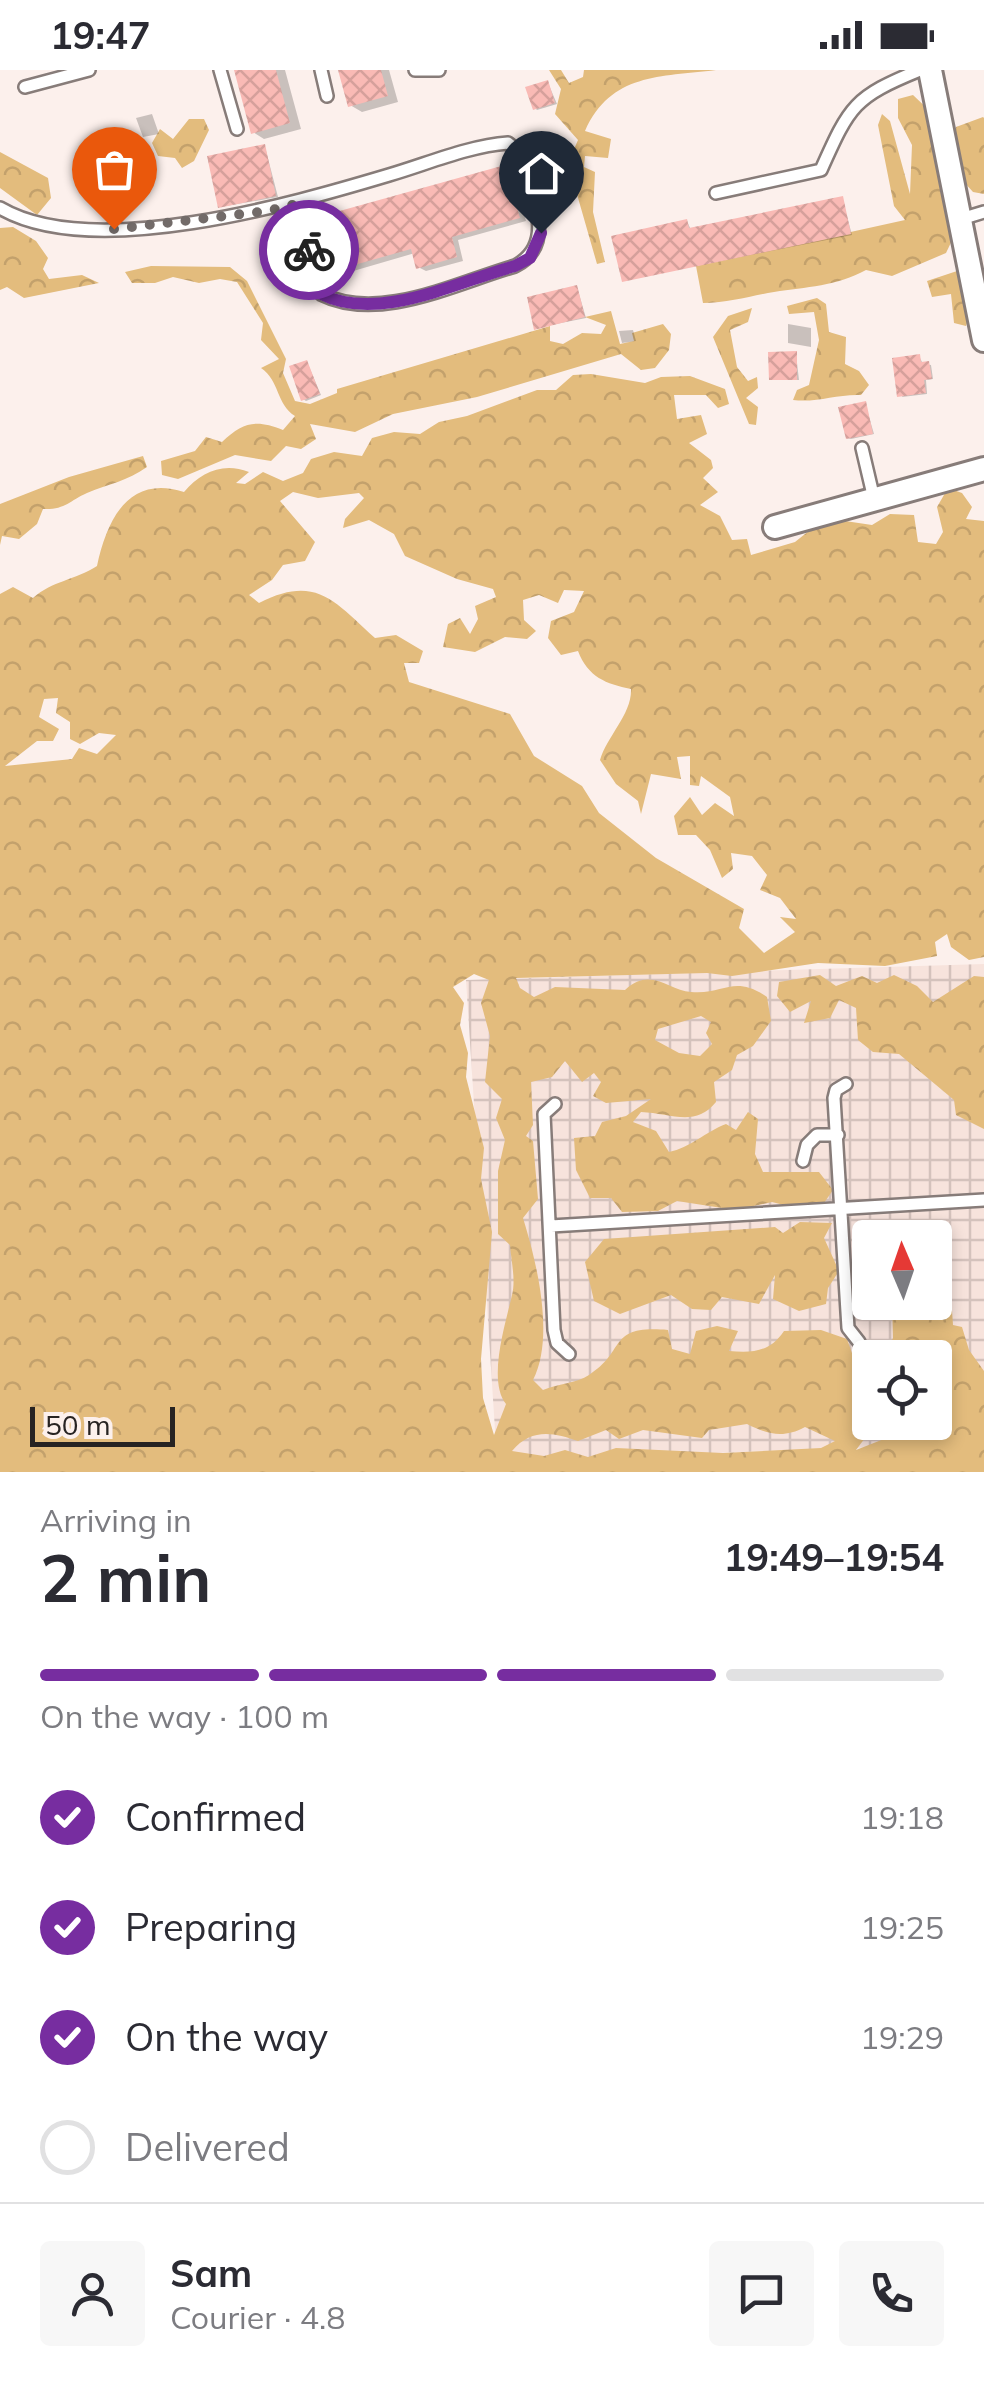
<!DOCTYPE html>
<html lang="en">
<head>
<meta charset="utf-8">
<style>
  :root { --surface:#fff; --page:#f7f7f7; --text:#2b2b33; --muted:#7c7c81; --line:#e1e1e2; --accent:#772da0 }
  body { margin:0; font-family:Mulish,sans-serif; background:var(--page); color:var(--text); height:100vh; display:flex; flex-direction:column; font-size:38px; white-space:nowrap }
  * { box-sizing:border-box; margin:0 }
  p { font-size:32px; color:var(--muted) }
  .icon { flex:none; width:55px; height:55px; fill:none; stroke:currentColor; stroke-width:2; stroke-linecap:round; stroke-linejoin:round }
  .map { position:relative; height:1402px; overflow:hidden }
  .side { display:flex; flex-direction:column; background:var(--surface); flex:1 }
  .side>* { flex:none }
  .needle { width:65px; rotate:358deg }
  .controls { position:absolute; left:852px; top:1150px; display:grid; gap:20px }
  .controls a { display:grid; place-items:center; width:100px; height:100px; border-radius:10px; background:var(--surface); box-shadow:0 5px 15px #0003; font-size:50px }
  .scale { position:absolute; left:30px; bottom:25px; width:145px; box-sizing:border-box; padding-left:10px; border:5px solid #272322; border-top:0; font-size:28px; line-height:35px; white-space:nowrap; color:#272322; -webkit-text-stroke:8px #fcf0ec; paint-order:stroke }
  .pin { position:absolute; display:grid; place-items:center; width:85px; height:85px; color:#fff; margin:-102px -42px; border-radius:50% 50% 50% 0; rotate:-45deg; box-shadow:0 0 10px #0007 }
  .pin .icon { rotate:45deg }
  .courier { position:absolute; display:grid; place-items:center; width:100px; height:100px; margin:-50px; border:8px solid #772da0; border-radius:50%; background:#fff; color:#222; box-shadow:0 2px 12px #0007 }
  .summary em { font-style:normal; font-weight:700 }
  .summary div { display:flex; flex-direction:column-reverse }
  .summary { display:flex; align-items:center; justify-content:space-between; height:170px; padding:0 40px }
  h1 { font-size:65px; font-weight:700; line-height:75px }
  .bar { display:grid; grid-template-columns:repeat(4,1fr); gap:15px 10px; align-content:center; height:120px; padding:0 40px }
  .bar i { height:12px; border-radius:8px; background:var(--line) }
  .bar .on { background:var(--accent) }
  .bar p { grid-column:span 4 }
  .line { display:flex; align-items:center; gap:25px; padding:0 40px; border-top:2px solid var(--line) }
  .line div { flex:1 }
  .round { display:grid; place-items:center; flex:none; width:105px; height:105px; border-radius:10px; background:var(--page) }
  ol { padding:0 40px; list-style:none }
  li { display:flex; align-items:center; gap:30px; height:110px }
  li p { margin-inline-start:auto }
  li .icon { padding:10px; border-radius:50%; background:var(--accent); color:#fff; stroke-width:4 }
  li:last-child { color:var(--muted) }
  li i { width:55px; height:55px; border:5px solid var(--line); border-radius:50% }
  .status { display:flex; justify-content:space-between; align-items:center; height:70px; padding:0 50px; background:var(--surface); direction:ltr }
  .status svg { height:28px; fill:currentColor }
  .map>svg:first-child { display:block }
  .industrial { fill:url(#industrial-grid); fill-rule:evenodd }
  .forest { fill:url(#forest-crowns); fill-rule:evenodd }
  .shadow { fill:#0003 }
  .building { fill:url(#building-cross-hatch) }
  .lines { fill:none; stroke-linecap:round; stroke-linejoin:round }
  .lane-casing { stroke:#877c79; stroke-width:16 }
  .street-casing { stroke:#877c79; stroke-width:28 }
  .lane { stroke:#fff; stroke-width:11 }
  .street { stroke:#fff; stroke-width:22 }
  .done { stroke:#726b69; stroke-width:10; stroke-dasharray:0 18 }
  .route { stroke:#772da0; stroke-width:12 }
</style>
</head>
<body>
<div class="status"><b>19:47</b><svg viewBox="0 0 49 12"><path d="M0 12V9h3v3zM5 12V6h3v6zM10 12V3h3v9zM15 12V0h3v12zM26 1h20v11H26zM47 4h2v5h-2z"/></svg></div>
<div class="map">
<svg width="984" height="1402" viewBox="0 0 984 1402">
  <defs>
    <pattern id="industrial-grid" width="8" height="8" patternUnits="userSpaceOnUse" patternTransform="scale(2.5)"><rect width="8" height="8" fill="#f7e3dc"/><path d="M0 4h8M4 0v8" fill="none" stroke="#d4c2bc"/></pattern>
    <pattern id="forest-crowns" width="20" height="18" patternUnits="userSpaceOnUse" patternTransform="scale(2.5)"><rect width="20" height="18" fill="#e3bc7d"/><path d="M2 6a3 3 0 1 1 6 0M12 15a3 3 0 1 1 6 0" fill="none" stroke="#c3a16c"/></pattern>
    <pattern id="building-cross-hatch" width="8" height="8" patternUnits="userSpaceOnUse" patternTransform="scale(2.5)"><rect width="8" height="8" fill="#f9bab5"/><path d="M0 0l8 8M0 8l8-8" fill="none" stroke="#d5a09b"/></pattern>
  </defs>
  <rect width="100%" height="100%" fill="#fcf0ec"/>
  <path class="industrial" d="M 984,894 L 984,1373 L 497,1391 L 466,910 ZM 870,1168 L 935,1168 L 935,1232 L 870,1232 ZM 870,1288 L 935,1288 L 935,1352 L 870,1352 Z"/>
  <path class="forest" d="M 549,0 L 561,0 L 569,13 L 583,7 L 584,0 L 716,0 C 660,7 611,3 585,61 L 611,69 L 608,88 L 585,86 L 584,97 L 595,102 L 593,142 L 605,192 L 597,194 L 568,93 L 578,70 L 555,44 L 561,19 Z
    M 913,25 L 935,46 L 956,162 L 946,183 L 892,206 L 866,200 C 837,216 806,217 774,222 C 749,226 729,233 703,233 L 696,196 L 905,150 L 894,136 L 878,55 L 882,44 L 890,51 L 910,124 L 912,75 L 898,48 L 898,29 Z
    M 983,47 L 984,48 L 984,124 L 973,122 L 955,102 L 956,57 Z
    M 189,49 L 204,49 L 209,60 L 194,91 L 182,98 L 175,88 L 158,86 L 152,73 L 160,59 L 173,69 Z
    M 0,82 L 48,108 L 51,128 L 37,145 L 0,118 Z
    M 13,157 L 36,171 L 48,188 L 43,199 L 49,209 L 82,205 L 99,213 L 24,228 L 7,217 L 0,220 L 0,158 Z
    M 151,196 L 230,197 L 247,211 L 286,289 L 283,303 L 295,331 L 310,334 L 337,323 L 337,319 L 550,256 L 550,271 L 563,274 L 582,263 L 601,264 L 606,255 L 585,247 L 611,241 L 620,274 L 634,271 L 632,263 L 663,254 L 671,264 L 669,280 L 655,298 L 641,300 L 621,284 L 477,327 L 393,344 L 355,362 L 310,354 L 316,369 L 301,379 L 286,376 L 271,391 L 235,385 L 178,409 L 162,405 L 161,391 L 195,381 L 206,367 L 222,372 C 243,352 256,349 283,360 L 295,346 C 276,334 280,311 261,298 L 279,289 L 261,270 L 263,253 L 237,212 L 220,209 L 199,213 L 173,207 L 155,213 L 132,213 L 125,202 Z
    M 966,198 L 974,234 L 966,256 L 954,253 L 951,224 L 932,227 L 927,211 Z
    M 817,228 L 826,234 L 829,262 L 846,267 L 845,294 L 859,301 L 869,315 L 861,325 C 836,324 817,333 793,330 L 797,320 L 809,315 L 819,270 L 814,242 L 789,244 L 787,236 Z
    M 752,238 L 748,252 L 730,260 L 737,297 L 748,311 L 757,307 L 758,318 L 746,328 L 758,337 L 756,355 L 749,354 L 713,267 L 728,246 Z
    M 591,304 L 645,313 L 661,307 L 690,306 L 725,319 L 729,334 L 718,338 L 706,325 L 674,325 L 677,349 L 701,345 L 707,364 L 689,373 L 711,390 L 713,398 L 703,408 L 718,422 L 700,435 L 720,446 L 732,470 L 747,469 L 751,485 L 795,472 L 825,448 L 872,455 L 890,444 L 914,445 L 918,472 L 936,474 L 943,462 L 937,437 L 948,418 L 962,423 L 972,437 L 966,449 L 984,451 L 984,887 L 969,890 L 951,877 L 947,864 L 935,872 L 937,886 L 885,896 L 818,893 L 732,906 L 707,903 L 516,908 L 520,918 L 534,927 L 555,917 L 625,920 C 651,896 669,921 691,922 C 725,925 733,904 767,927 L 771,951 L 753,976 L 737,985 L 732,1000 L 714,1012 L 716,1032 C 695,1058 671,1043 641,1042 L 633,1052 L 656,1061 L 669,1082 C 690,1078 705,1062 726,1054 L 736,1060 L 748,1042 L 758,1049 L 755,1084 L 763,1102 L 819,1102 L 833,1120 L 824,1133 L 792,1137 L 772,1132 L 735,1140 L 677,1131 L 658,1141 L 622,1142 L 611,1128 L 590,1128 L 576,1100 L 574,1068 L 595,1066 L 602,1052 L 626,1046 L 651,1029 L 606,1033 L 593,1026 L 601,1012 L 594,1003 L 582,1012 L 565,991 L 552,1007 L 531,1012 L 533,1055 L 526,1066 L 533,1071 L 538,1129 L 523,1148 C 537,1193 555,1267 533,1310 L 543,1320 C 557,1314 577,1313 589,1305 C 628,1280 606,1255 668,1260 L 672,1279 L 690,1284 L 696,1261 L 717,1256 L 738,1261 L 729,1281 C 753,1283 770,1282 784,1261 L 821,1260 L 847,1269 L 859,1303 L 870,1299 L 870,1332 L 863,1339 L 871,1360 L 856,1380 L 889,1367 L 880,1353 L 935,1352 L 935,1288 L 884,1287 L 893,1268 L 892,1233 L 935,1232 L 935,1220 L 952,1240 L 953,1255 L 962,1257 L 969,1280 L 984,1301 L 984,1402 L 0,1402 L 0,524 L 13,517 L 33,528 C 52,511 75,510 97,496 C 107,449 129,404 184,422 C 201,402 223,392 249,402 L 236,413 L 245,414 L 263,402 L 283,411 L 303,403 L 311,389 L 334,382 L 362,386 L 372,368 L 394,362 L 420,364 L 439,352 L 467,346 L 537,320 L 556,320 L 573,305 ZM 293,422 L 318,428 L 359,423 L 364,428 L 345,449 L 343,458 L 369,450 L 394,464 L 405,486 L 457,509 L 493,519 L 496,527 L 475,536 L 478,549 L 470,564 L 460,548 L 448,554 L 443,577 L 475,582 L 505,567 L 527,569 L 536,561 L 524,550 L 523,530 L 539,525 L 558,533 L 564,520 L 584,521 L 574,542 L 551,551 L 548,568 L 561,585 L 578,581 C 588,607 606,614 631,619 C 632,644 607,666 600,690 L 616,714 L 638,731 L 641,744 L 651,704 L 681,709 L 677,687 L 690,686 L 690,715 L 699,716 L 701,706 L 730,727 L 734,746 L 715,733 L 702,745 L 690,727 L 674,746 L 678,765 L 696,765 L 710,780 L 722,808 L 733,799 L 731,783 L 752,786 L 767,805 L 760,820 L 780,828 L 796,849 L 780,847 L 795,862 L 764,883 L 739,858 L 744,839 L 656,788 L 599,743 L 582,716 L 534,686 L 510,644 L 409,612 L 404,593 L 419,593 L 423,581 L 396,565 L 375,568 C 334,531 316,504 259,533 L 249,525 L 272,510 L 283,495 L 305,491 L 315,472 L 280,431 ZM 58,628 L 56,643 L 70,652 L 70,669 L 80,674 L 99,663 L 116,665 L 97,684 L 79,678 L 72,689 L 5,696 L 37,671 L 53,671 L 59,659 L 39,647 L 44,629 ZM 474,904 L 489,910 L 481,933 L 490,966 L 485,1012 L 502,1029 L 496,1048 L 505,1070 L 498,1101 L 498,1164 L 510,1175 C 511,1190 516,1210 512,1225 C 506,1252 487,1310 506,1334 L 494,1365 L 483,1328 L 481,1289 L 492,1162 L 481,1109 L 484,1078 L 466,1007 L 468,983 L 460,955 L 464,933 L 453,917 ZM 701,946 L 711,952 L 706,963 L 712,974 L 700,986 L 679,983 L 655,970 L 658,959 ZM 747,1354 C 767,1364 783,1369 805,1357 L 835,1371 L 821,1378 L 723,1383 L 616,1378 L 588,1387 L 565,1380 L 544,1386 L 512,1381 C 531,1358 553,1362 578,1371 L 606,1360 L 619,1369 L 643,1360 L 702,1368 L 709,1360 Z
    M 143,386 L 147,397 C 127,411 109,414 87,423 C 69,431 65,440 43,439 L 37,454 L 19,469 L 2,466 L 0,475 L 0,434 L 69,407 Z
    M 820,905 L 836,916 L 862,906 L 877,913 L 894,905 L 917,916 L 933,932 L 974,906 L 984,907 L 984,1059 L 956,1045 L 954,1030 L 899,984 L 873,982 L 858,970 L 856,938 L 839,930 L 830,948 L 804,953 L 811,931 L 790,942 L 777,926 L 779,912 Z
    M 800,1152 L 832,1153 L 824,1168 L 839,1201 L 828,1218 L 826,1234 L 799,1241 L 773,1229 L 775,1205 L 759,1234 L 722,1227 L 711,1240 L 692,1239 L 671,1225 L 620,1244 L 594,1231 L 585,1192 L 604,1169 L 775,1157 L 783,1163 Z"/>
  <path class="shadow" d="M 236,0 L 285,0 L 301,59 L 264,69 L 253,62 Z
    M 341,0 L 389,0 L 398,32 L 362,42 L 350,35 Z
    M 548,13 L 557,34 L 537,40 L 535,38 Z
    M 152,44 L 159,64 L 143,67 L 136,48 Z
    M 265,77 L 278,127 L 220,137 Z
    M 505,98 L 512,102 L 526,151 L 458,170 L 463,191 L 426,201 L 418,197 L 415,183 L 343,204 L 336,199 Z
    M 842,128 L 852,165 L 624,210 L 687,151 L 691,160 Z
    M 577,217 L 586,248 L 536,258 Z
    M 788,254 L 811,258 L 811,277 L 788,273 Z
    M 633,260 L 636,271 L 622,273 L 619,261 Z
    M 796,284 L 799,310 L 771,309 Z
    M 919,286 L 923,294 L 931,295 L 933,309 L 926,310 L 927,324 L 902,327 Z
    M 307,292 L 321,325 L 306,331 L 303,329 Z
    M 865,333 L 874,364 L 851,369 L 848,368 Z"/>
  <path class="building" d="M 234,0 L 276,0 L 290,53 L 251,64 Z
    M 338,0 L 381,0 L 388,26 L 348,37 Z
    M 548,10 L 555,33 L 533,40 L 525,17 Z
    M 265,74 L 276,126 L 218,138 L 207,86 Z
    M 505,95 L 520,148 L 452,167 L 457,187 L 416,199 L 411,179 L 333,201 L 318,147 Z
    M 843,126 L 851,164 L 622,212 L 611,166 L 687,149 L 689,158 Z
    M 577,215 L 585,247 L 534,260 L 527,227 Z
    M 797,281 L 797,310 L 769,310 L 768,282 Z
    M 920,284 L 921,292 L 929,291 L 932,309 L 924,310 L 926,323 L 897,327 L 892,288 Z
    M 307,290 L 320,324 L 301,331 L 289,296 Z
    M 866,331 L 873,364 L 846,369 L 838,337 Z"/>
  <g class="lines">
    <g class="lane-casing">
      <path id="lane" d="M 220,0 L 237,59
        M 321,0 L 327,26
        M 415,0 L 439,0
        M 25,17 L 89,0
        M 716,123 L 821,100 C 850,35 854,27 920,0
        M 0,138 C 92,192 292,134 389,105 C 427,94 468,76 508,73 L 518,81 C 529,119 560,173 515,196 C 456,213 379,253 321,224 L 297,133
        M 961,149 L 984,142
        M 862,378 L 874,429
        M 846,1014 L 836,1020 L 834,1028 L 847,1242 L 848,1258 L 859,1272
        M 555,1034 L 544,1044 L 554,1260 L 557,1273 L 569,1284
        M 803,1091 L 807,1075 L 817,1065 L 838,1065
        M 551,1156 L 984,1130"/>
    </g>
    <g class="street-casing">
      <path id="street" d="M 930,0 L 984,270
        M 775,457 L 984,399"/>
    </g>
    <use href="#lane" class="lane"/>
    <use href="#street" class="street"/>
  </g>
  <g class="lines">
    <path class="done" d="M 114,159 L 268,141 L 296,134 L 309,180"/>
    <path class="route" d="M 309,180 L 321,224 C 378,253 456,212 515,196 L 530,188 L 541,163"/>
  </g>
</svg>
<div class="controls">
<a><svg class="needle" viewBox="-14 -14 28 28"><path d="M0-13l5 13h-10z" fill="#e53935"/><path d="M0 13l5-13h-10z" fill="#7c7c81"/></svg></a>
<a><svg class="icon" aria-label="locate" viewBox="0 0 24 24"><circle cx="12" cy="12" r="6"/><path d="M12 2v4M12 18v4M2 12h4M18 12h4"/></svg></a>
</div>
<div class="scale">50 m</div>
<div class="pin" style="left:114px;top:159px;background:#ea580c"><svg class="icon" aria-label="bag" viewBox="0 0 24 24"><path d="M5 8h14l-1 12H6zM9 8a3 3 0 0 1 6 0"/></svg></div>
<div class="pin" style="left:541px;top:163px;background:#1f2937"><svg class="icon" aria-label="home" viewBox="0 0 24 24"><path d="M3 11l9-7 9 7M6 9v11h12V9"/></svg></div>
<div class="courier" style="left:309px;top:180px"><svg class="icon" aria-label="bike" viewBox="0 0 24 24"><circle cx="6" cy="16" r="4"/><circle cx="18" cy="16" r="4"/><path d="M6 16l4-8h5l3 8M10 8l3 8H6M13 5h3"/></svg></div>
</div>
<section class="side">
<div class="summary"><div><h1>2 min</h1><p>Arriving in</p></div><em>19:49–19:54</em></div>
<div class="bar"><i class="on"></i><i class="on"></i><i class="on"></i><i></i><p>On the way · 100 m</p></div>
<ol>
<li><svg class="icon" aria-label="check" viewBox="0 0 24 24"><path d="M5 12l5 5 9-10"/></svg>Confirmed<p>19:18</p></li>
<li><svg class="icon" aria-label="check" viewBox="0 0 24 24"><path d="M5 12l5 5 9-10"/></svg>Preparing<p>19:25</p></li>
<li><svg class="icon" aria-label="check" viewBox="0 0 24 24"><path d="M5 12l5 5 9-10"/></svg>On the way<p>19:29</p></li>
<li><i></i>Delivered</li>
</ol>
<div class="line" style="height:180px"><a class="round"><svg class="icon" aria-label="person" viewBox="0 0 24 24"><circle cx="12" cy="8" r="4"/><path d="M4 21q1-7 8-7t8 7"/></svg></a><div><b>Sam</b><p>Courier · 4.8</p></div><a class="round"><svg class="icon" aria-label="chat" viewBox="0 0 24 24"><path d="M4 5h16v11H9l-5 4z"/></svg></a><a class="round"><svg class="icon" aria-label="phone" viewBox="0 0 24 24"><path d="M5 4h4l2 5-3 2q2 4 5 5l2-3 5 2v4C11 20 4 13 5 4z"/></svg></a></div>
</section>
</body>
</html>
